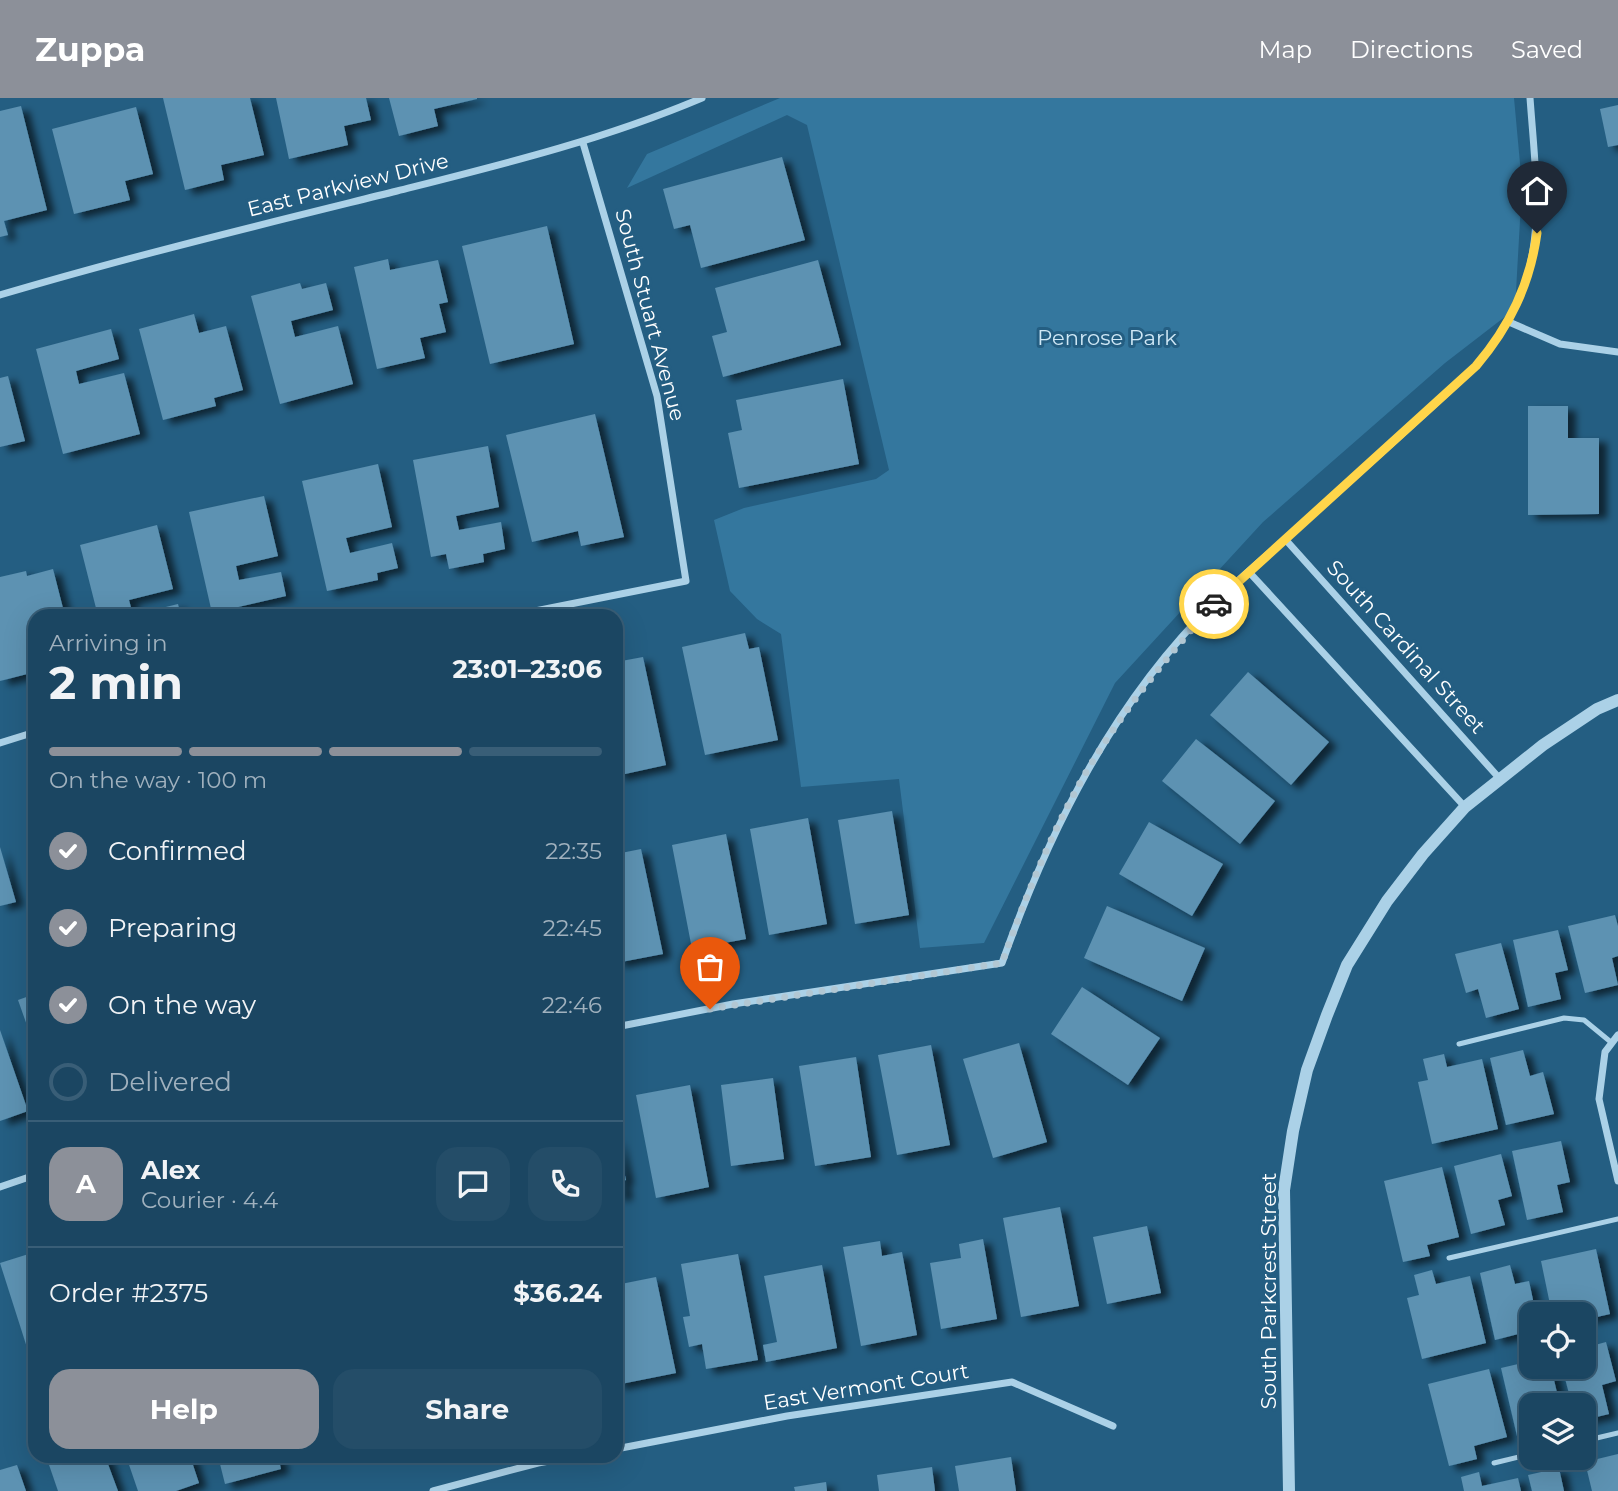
<!DOCTYPE html>
<html lang="en">
<head>
<meta charset="utf-8">
<style>
  :root { --surface:#1b4662; --page:#244d68; --text:#f1f3f6; --muted:#a0b1be; --line:#395e77; --accent:#8c9099 }
  body { margin:0; font-family:Montserrat,sans-serif; background:var(--page); color:var(--text); height:100vh; display:flex; flex-direction:column; font-size:26px; white-space:nowrap }
  * { box-sizing:border-box; margin:0 }
  p { font-size:23px; color:var(--muted) }
  .icon { flex:none; width:38px; height:38px; fill:none; stroke:currentColor; stroke-width:2; stroke-linecap:round; stroke-linejoin:round }
  .map { position:relative; flex:1; overflow:hidden }
  .details { position:absolute; left:28px; top:511px; width:595px; height:854px; display:flex; flex-direction:column; background:var(--surface); border-radius:21px; box-shadow:0 7px 28px #0002,0 0 0 2px var(--line) }
  .details>* { flex:none }
  .tools { position:absolute; left:1519px; top:1204px; display:grid; gap:14px }
  .tools a { display:grid; place-items:center; width:77px; height:77px; border-radius:14px; background:var(--surface); box-shadow:0 7px 28px #0002,0 0 0 2px var(--line); font-size:35px }
  .pin { position:absolute; display:grid; place-items:center; width:60px; height:60px; color:#fff; margin:-72px -30px; border-radius:50% 50% 50% 0; rotate:-45deg; box-shadow:0 0 7px #0007 }
  .pin .icon { rotate:45deg }
  .courier { position:absolute; display:grid; place-items:center; width:70px; height:70px; margin:-35px; border:5px solid #ffd54a; border-radius:50%; background:#fff; color:#222; box-shadow:0 2px 9px #0007 }
  .summary em { font-style:normal; font-weight:700 }
  .summary div { display:flex; flex-direction:column-reverse }
  .summary { display:flex; align-items:center; justify-content:space-between; height:119px; padding:0 21px }
  h1 { font-size:46px; font-weight:700; line-height:52px }
  .bar { display:grid; grid-template-columns:repeat(4,1fr); gap:10px 7px; align-content:center; height:84px; padding:0 21px }
  .bar i { height:9px; border-radius:5px; background:var(--line) }
  .bar .selected { background:var(--accent) }
  .bar p { grid-column:span 4 }
  .line { display:flex; align-items:center; gap:18px; padding:0 21px; border-top:2px solid var(--line) }
  .line div { flex:1 }
  .round { display:grid; place-items:center; flex:none; width:74px; height:74px; border-radius:21px; background:var(--page) }
  ol { padding:0 21px; list-style:none }
  li { display:flex; align-items:center; gap:21px; height:77px }
  li p { margin-inline-start:auto }
  li .icon { padding:7px; border-radius:50%; background:var(--accent); color:#fff; stroke-width:4 }
  li:last-child { color:var(--muted) }
  li i { width:38px; height:38px; border:4px solid var(--line); border-radius:50% }
  .action { display:flex; gap:14px; margin-top:auto; padding:14px 21px }
  .action a { flex:1; height:80px; border-radius:21px; background:var(--accent); color:#fff; font-size:28px; font-weight:700; line-height:80px; text-align:center }
  .action a+a { background:var(--page); color:var(--text) }
  header { display:flex; align-items:center; gap:42px; box-sizing:border-box; height:98px; padding:0 35px; background:var(--accent); color:#fff }
  header strong { font-size:33px }
  nav { display:flex; gap:38px; margin-inline-start:auto; font-size:24px }
  .map>svg:first-child { display:block }
  .green { fill:#34779e }
  .building { fill:#5d92b2; filter:url(#shadow) }
  .lines { fill:none; stroke-linecap:round; stroke-linejoin:round }
  .service { stroke:#abd1e7; stroke-width:5 }
  .minor { stroke:#abd1e7; stroke-width:7 }
  .tertiary { stroke:#abd1e7; stroke-width:12 }
  .done { stroke:#b2c7d3; stroke-width:7; stroke-dasharray:0 12.6 }
  .route { stroke:#ffd54a; stroke-width:9 }
  .labels { text-anchor:middle; stroke-width:6; stroke-linejoin:round; paint-order:stroke }
  .street-label { font-size:21px; fill:#fff; stroke:#245e82 }
  .park-label { font-size:21px; fill:#cfe8f6; stroke:#245e82 }
</style>
</head>
<body>
<header>
<strong>Zuppa</strong>
<nav><a>Map</a><a>Directions</a><a>Saved</a></nav>
</header>
<div class="map">
<svg width="1618" height="1393" viewBox="0 0 1618 1393">
  <defs>
    <filter id="shadow"><feDropShadow dx="8" dy="4.5" stdDeviation="3.5" flood-color="#0009"/></filter>
  </defs>
  <rect width="100%" height="100%" fill="#245e82"/>
  <path class="green" d="M 780,0 L 1514,0 L 1522,87 L 1515,211 L 1445,265 L 1263,424 L 1115,585 L 984,845 L 920,850 L 899,681 L 801,689 L 781,536 L 757,521 L 730,493 L 714,422 L 744,410 L 876,381 L 889,372 L 807,27 L 787,17 L 627,90 L 647,56 Z"/>
  <path class="building" d="M 163,0 L 250,0 L 264,57 L 221,67 L 224,82 L 185,92 Z
    M 276,0 L 366,0 L 371,22 L 344,28 L 348,47 L 289,61 Z
    M 389,0 L 477,0 L 477,1 L 434,11 L 438,28 L 399,38 Z
    M 1618,7 L 1618,47 L 1608,49 L 1600,11 Z
    M 21,8 L 47,112 L 4,123 L 8,137 L 0,139 L 0,13 Z
    M 136,9 L 153,76 L 125,83 L 130,102 L 74,116 L 52,31 Z
    M 782,59 L 805,142 L 701,170 L 690,127 L 674,131 L 663,91 Z
    M 547,128 L 574,246 L 490,266 L 462,148 Z
    M 388,161 L 390,172 L 438,162 L 448,204 L 439,206 L 446,234 L 420,240 L 425,260 L 377,271 L 354,169 Z
    M 818,162 L 841,247 L 723,279 L 712,238 L 727,234 L 715,190 Z
    M 300,185 L 302,191 L 326,185 L 333,212 L 291,223 L 295,239 L 338,228 L 353,286 L 280,306 L 251,198 Z
    M 194,216 L 199,235 L 226,228 L 243,292 L 214,300 L 216,308 L 163,322 L 139,231 Z
    M 111,231 L 119,261 L 76,273 L 79,286 L 124,275 L 140,336 L 63,356 L 36,251 Z
    M 8,278 L 25,343 L 0,349 L 0,280 Z
    M 843,281 L 859,366 L 739,390 L 728,335 L 742,332 L 736,302 Z
    M 1528,308 L 1568,308 L 1568,340 L 1599,340 L 1599,416 L 1528,417 Z
    M 595,316 L 624,439 L 581,448 L 578,433 L 532,444 L 506,337 Z
    M 488,348 L 499,409 L 456,418 L 459,432 L 501,424 L 505,451 L 483,456 L 484,464 L 449,471 L 446,456 L 431,459 L 413,362 Z
    M 378,366 L 392,429 L 346,440 L 350,455 L 392,445 L 398,470 L 377,475 L 378,482 L 327,493 L 302,383 Z
    M 264,398 L 278,458 L 236,468 L 239,482 L 281,474 L 286,498 L 212,515 L 189,414 Z
    M 157,427 L 173,491 L 129,502 L 133,517 L 178,506 L 181,518 L 98,518 L 80,447 Z
    M 53,471 L 65,518 L 35,518 L 35,574 L 0,583 L 0,479 L 26,473 L 27,478 Z
    M 745,535 L 749,551 L 759,549 L 778,642 L 705,657 L 682,549 Z
    M 643,559 L 666,667 L 616,678 L 616,613 L 622,612 L 619,596 L 616,596 L 616,564 Z
    M 1248,574 L 1329,644 L 1291,687 L 1210,617 Z
    M 1196,641 L 1275,703 L 1240,746 L 1162,683 Z
    M 35,709 L 35,740 L 34,740 L 26,712 Z
    M 892,713 L 909,817 L 855,826 L 838,722 Z
    M 808,720 L 827,826 L 769,837 L 750,731 Z
    M 1149,724 L 1223,766 L 1192,818 L 1119,776 Z
    M 726,736 L 746,841 L 692,851 L 672,747 Z
    M 0,749 L 16,804 L 0,808 Z
    M 641,751 L 663,856 L 616,865 L 616,756 Z
    M 1107,808 L 1205,850 L 1182,903 L 1084,860 Z
    M 1615,817 L 1618,828 L 1618,858 L 1612,860 L 1618,887 L 1585,895 L 1568,828 Z
    M 1558,832 L 1568,872 L 1555,875 L 1561,901 L 1528,909 L 1513,842 Z
    M 1501,845 L 1519,911 L 1486,920 L 1478,891 L 1466,895 L 1455,856 Z
    M 1082,889 L 1160,940 L 1128,987 L 1051,936 Z
    M 35,896 L 35,950 L 18,902 Z
    M 0,932 L 28,1013 L 0,1023 Z
    M 1019,945 L 1047,1044 L 993,1060 L 963,961 Z
    M 931,947 L 950,1047 L 897,1057 L 878,957 Z
    M 1523,952 L 1530,978 L 1543,974 L 1554,1016 L 1506,1027 L 1490,960 Z
    M 1444,956 L 1447,969 L 1482,961 L 1498,1031 L 1432,1046 L 1418,984 L 1428,982 L 1423,961 Z
    M 856,959 L 871,1059 L 815,1068 L 799,968 Z
    M 773,980 L 784,1061 L 731,1068 L 721,987 Z
    M 690,987 L 709,1089 L 656,1100 L 636,997 Z
    M 616,1038 L 626,1082 L 622,1083 L 625,1097 L 616,1099 Z
    M 1561,1043 L 1570,1084 L 1557,1087 L 1563,1114 L 1527,1122 L 1512,1053 Z
    M 1501,1056 L 1512,1098 L 1498,1102 L 1505,1127 L 1471,1136 L 1454,1068 Z
    M 1442,1069 L 1459,1139 L 1427,1147 L 1430,1158 L 1403,1164 L 1384,1083 Z
    M 1060,1109 L 1079,1208 L 1021,1219 L 1003,1120 Z
    M 1147,1128 L 1161,1195 L 1107,1206 L 1093,1139 Z
    M 983,1141 L 997,1221 L 941,1231 L 930,1165 L 961,1160 L 959,1146 Z
    M 880,1143 L 882,1158 L 902,1154 L 917,1237 L 861,1248 L 843,1149 Z
    M 1596,1151 L 1610,1216 L 1584,1222 L 1584,1216 L 1552,1216 L 1541,1163 Z
    M 35,1154 L 35,1257 L 30,1259 L 0,1165 Z
    M 738,1156 L 758,1262 L 706,1271 L 702,1246 L 689,1249 L 683,1219 L 690,1218 L 681,1166 Z
    M 822,1167 L 837,1250 L 766,1264 L 763,1247 L 777,1244 L 764,1178 Z
    M 1510,1167 L 1515,1186 L 1529,1183 L 1536,1216 L 1531,1216 L 1531,1225 L 1524,1227 L 1526,1234 L 1495,1242 L 1480,1175 Z
    M 1432,1172 L 1436,1186 L 1470,1178 L 1486,1245 L 1422,1261 L 1407,1200 L 1419,1197 L 1414,1177 Z
    M 656,1179 L 676,1275 L 616,1287 L 616,1187 Z
    M 1606,1244 L 1616,1283 L 1602,1287 L 1609,1316 L 1584,1322 L 1584,1307 L 1572,1307 L 1562,1269 L 1584,1269 L 1584,1250 Z
    M 1531,1263 L 1531,1269 L 1551,1269 L 1558,1299 L 1544,1302 L 1546,1307 L 1531,1307 L 1531,1335 L 1517,1338 L 1501,1270 Z
    M 1489,1271 L 1507,1339 L 1474,1348 L 1477,1361 L 1449,1368 L 1428,1286 Z
    M 1618,1356 L 1618,1393 L 1592,1393 L 1585,1364 Z
    M 55,1358 L 105,1358 L 118,1393 L 58,1393 L 47,1361 Z
    M 126,1358 L 190,1358 L 199,1385 L 176,1393 L 138,1393 Z
    M 218,1358 L 278,1358 L 281,1371 L 225,1386 Z
    M 1011,1359 L 1016,1393 L 959,1393 L 955,1368 Z
    M 17,1367 L 26,1393 L 0,1393 L 0,1372 Z
    M 932,1369 L 935,1393 L 879,1393 L 877,1377 Z
    M 1559,1370 L 1564,1393 L 1532,1393 L 1528,1377 Z
    M 1479,1374 L 1482,1388 L 1518,1380 L 1521,1393 L 1464,1393 L 1461,1379 Z
    M 826,1384 L 827,1393 L 795,1393 L 794,1389 Z"/>
  <g class="lines">
    <path class="service" d="M 1459,946 L 1564,920 L 1584,922 L 1612,945
      M 1449,1160 L 1618,1121
      M 1584,1343 L 1618,1335
      M 1494,1365 L 1531,1356"/>
    <path class="minor" d="M 0,197 C 131,158 264,126 397,93 C 500,67 603,42 702,0
      M 1509,224 L 1560,246 L 1618,254
      M 1285,441 L 1500,681
      M 1249,474 L 1465,709
      M 510,518 L 686,483 L 657,298 L 583,45
      M 0,645 L 35,634
      M 616,929 L 733,906 L 1002,865 C 1049,733 1114,602 1216,503 C 1244,476 1275,451 1303,425 C 1361,373 1420,321 1476,268 C 1552,179 1538,108 1530,0
      M 1618,937 L 1605,954 L 1599,1001 L 1618,1083
      M 0,1089 L 35,1077
      M 616,1351 L 787,1318 L 1012,1284 L 1113,1328
      M 433,1393 L 538,1365 L 577,1358"/>
    <path class="tertiary" d="M 1289,1393 L 1284,1092 L 1293,1033 L 1307,972 L 1327,917 L 1347,867 L 1387,803 L 1423,756 L 1465,709 L 1543,647 L 1597,611 L 1618,602"/>
  </g>
  <g class="lines">
    <path class="done" d="M 710,911 L 1002,865 C 1026,798 1052,732 1088,671 C 1124,611 1168,558 1214,506"/>
    <path class="route" d="M 1214,506 L 1476,268 C 1510,228 1530,186 1537,135"/>
  </g>
  <g class="labels">
    <g class="street-label">
      <text transform="translate(348 87) rotate(-14)" y="7">East Parkview Drive</text>
      <text transform="translate(650 217) rotate(75)" y="7">South Stuart Avenue</text>
      <text transform="translate(1406 549) rotate(48)" y="7">South Cardinal Street</text>
      <text transform="translate(1269 1193) rotate(-90)" y="7">South Parkcrest Street</text>
      <text transform="translate(866 1289) rotate(-9)" y="7">East Vermont Court</text>
    </g>
    <g class="park-label">
      <text x="1107" y="247">Penrose Park</text>
    </g>
  </g>
</svg>
<div class="tools">
<a><svg class="icon" aria-label="locate" viewBox="0 0 24 24"><circle cx="12" cy="12" r="6"/><path d="M12 2v4M12 18v4M2 12h4M18 12h4"/></svg></a>
<a><svg class="icon" aria-label="layers" viewBox="0 0 24 24"><path d="M12 4l9 5-9 5-9-5zM3 14l9 5 9-5"/></svg></a>
</div>
<div class="pin" style="left:710px;top:911px;background:#ea580c"><svg class="icon" aria-label="bag" viewBox="0 0 24 24"><path d="M5 8h14l-1 12H6zM9 8a3 3 0 0 1 6 0"/></svg></div>
<div class="pin" style="left:1537px;top:135px;background:#1f2937"><svg class="icon" aria-label="home" viewBox="0 0 24 24"><path d="M3 11l9-7 9 7M6 9v11h12V9"/></svg></div>
<div class="courier" style="left:1214px;top:506px"><svg class="icon" aria-label="car" viewBox="0 0 24 24"><path d="M5 17H2v-5l4-1 3-4h7l3 4 3 1v5h-3M9 17h6M6 11h13"/><circle cx="7" cy="17" r="2"/><circle cx="17" cy="17" r="2"/></svg></div>
<section class="details">
<div class="summary"><div><h1>2 min</h1><p>Arriving in</p></div><em>23:01–23:06</em></div>
<div class="bar"><i class="selected"></i><i class="selected"></i><i class="selected"></i><i></i><p>On the way · 100 m</p></div>
<ol>
<li><svg class="icon" aria-label="check" viewBox="0 0 24 24"><path d="M5 12l5 5 9-10"/></svg>Confirmed<p>22:35</p></li>
<li><svg class="icon" aria-label="check" viewBox="0 0 24 24"><path d="M5 12l5 5 9-10"/></svg>Preparing<p>22:45</p></li>
<li><svg class="icon" aria-label="check" viewBox="0 0 24 24"><path d="M5 12l5 5 9-10"/></svg>On the way<p>22:46</p></li>
<li><i></i>Delivered</li>
</ol>
<div class="line" style="height:126px"><b class="round" style="background:var(--accent);color:#fff">A</b><div><b>Alex</b><p>Courier · 4.4</p></div><a class="round"><svg class="icon" aria-label="chat" viewBox="0 0 24 24"><path d="M4 5h16v11H9l-5 4z"/></svg></a><a class="round"><svg class="icon" aria-label="phone" viewBox="0 0 24 24"><path d="M5 4h4l2 5-3 2q2 4 5 5l2-3 5 2v4C11 20 4 13 5 4z"/></svg></a></div>
<div class="line" style="height:91px"><div>Order #2375</div><b>$36.24</b></div>
<div class="action"><a>Help</a><a>Share</a></div>
</section>
</div>
</body>
</html>
